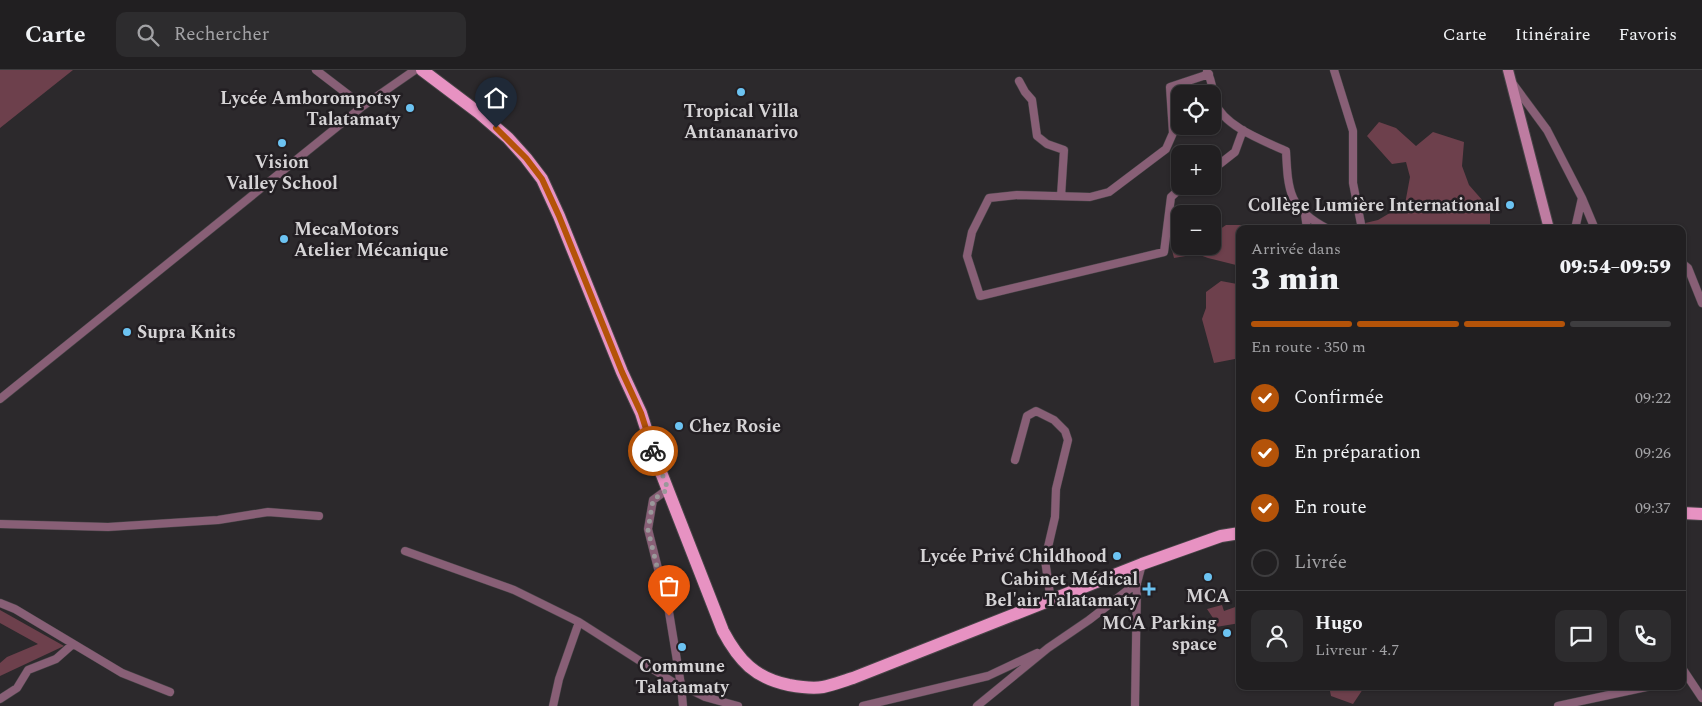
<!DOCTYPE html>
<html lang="fr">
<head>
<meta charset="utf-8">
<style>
  :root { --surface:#211f21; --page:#2d2c2e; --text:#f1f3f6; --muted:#a2a2a5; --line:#3e3d3f; --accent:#b45309 }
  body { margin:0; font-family:Spectral,serif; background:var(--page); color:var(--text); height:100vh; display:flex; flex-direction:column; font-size:19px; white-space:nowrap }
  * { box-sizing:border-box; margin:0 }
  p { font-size:16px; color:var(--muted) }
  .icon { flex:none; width:28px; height:28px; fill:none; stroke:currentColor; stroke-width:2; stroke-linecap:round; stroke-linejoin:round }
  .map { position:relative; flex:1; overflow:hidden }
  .details { position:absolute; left:1236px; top:155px; width:450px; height:465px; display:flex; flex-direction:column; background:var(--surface); border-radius:10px; box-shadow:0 1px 4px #0004,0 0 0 1px var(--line) }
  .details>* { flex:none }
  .tools { position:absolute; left:1171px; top:15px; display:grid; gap:10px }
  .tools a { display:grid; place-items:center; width:50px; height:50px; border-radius:10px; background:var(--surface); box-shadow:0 1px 4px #0004,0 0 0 1px var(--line); font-size:25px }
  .pin { position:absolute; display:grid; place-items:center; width:42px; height:42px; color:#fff; margin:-51px -21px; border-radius:50% 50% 50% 0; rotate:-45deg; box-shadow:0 0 5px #0007 }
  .pin .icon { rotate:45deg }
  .courier { position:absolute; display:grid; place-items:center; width:50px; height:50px; margin:-25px; border:4px solid #b45309; border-radius:50%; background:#fff; color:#222; box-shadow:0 1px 6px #0007 }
  .headline em { font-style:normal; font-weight:800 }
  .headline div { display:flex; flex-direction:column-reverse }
  .headline { display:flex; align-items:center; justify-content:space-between; height:85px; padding:0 15px }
  h1 { font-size:32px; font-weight:800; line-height:38px }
  .bar { display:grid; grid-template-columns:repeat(4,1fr); gap:8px 5px; align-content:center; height:60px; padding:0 15px }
  .bar i { height:6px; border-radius:4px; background:var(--line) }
  .bar .selected { background:var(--accent) }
  .bar p { grid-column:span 4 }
  .line { display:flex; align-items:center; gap:12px; padding:0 15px; border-top:1px solid var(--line) }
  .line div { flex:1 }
  .round { display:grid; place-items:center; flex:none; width:52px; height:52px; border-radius:10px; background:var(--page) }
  ol { padding:0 15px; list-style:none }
  li { display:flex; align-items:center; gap:15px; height:55px }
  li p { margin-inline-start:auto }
  li .icon { padding:5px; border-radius:50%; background:var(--accent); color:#fff; stroke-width:4 }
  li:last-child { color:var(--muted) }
  li i { width:28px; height:28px; border:2px solid var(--line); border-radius:50% }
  header { display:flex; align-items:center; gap:30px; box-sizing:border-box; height:70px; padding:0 25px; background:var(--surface); border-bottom:1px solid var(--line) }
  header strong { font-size:24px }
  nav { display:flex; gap:28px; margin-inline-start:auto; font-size:18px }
  .search { width:350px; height:45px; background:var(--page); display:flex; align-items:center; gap:12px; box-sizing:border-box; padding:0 18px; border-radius:10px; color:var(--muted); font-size:19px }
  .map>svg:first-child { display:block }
  .green { fill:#6d404c }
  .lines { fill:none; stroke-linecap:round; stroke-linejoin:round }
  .street-casing { stroke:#474447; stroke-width:9 }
  .secondary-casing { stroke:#474447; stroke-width:12 }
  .primary-casing { stroke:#474447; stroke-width:14 }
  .street { stroke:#885f76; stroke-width:8 }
  .secondary { stroke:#be7ca1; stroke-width:10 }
  .primary { stroke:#e792c2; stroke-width:12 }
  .done { stroke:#9a989a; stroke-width:5; stroke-dasharray:0 9 }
  .route { stroke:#b45309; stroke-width:6 }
  .poi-dot { fill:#6cc3f2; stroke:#231f23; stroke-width:2 }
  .labels { text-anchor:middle; stroke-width:5; stroke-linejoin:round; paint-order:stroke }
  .poi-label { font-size:18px; font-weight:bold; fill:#d5d3d5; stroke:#231f23; text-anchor:end }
</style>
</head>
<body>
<header>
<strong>Carte</strong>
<div class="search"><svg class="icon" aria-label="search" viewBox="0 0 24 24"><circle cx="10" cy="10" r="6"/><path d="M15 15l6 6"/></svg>Rechercher</div>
<nav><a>Carte</a><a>Itinéraire</a><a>Favoris</a></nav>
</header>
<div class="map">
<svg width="1702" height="636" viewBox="0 0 1702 636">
  <rect width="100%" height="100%" fill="#2c292c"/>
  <path class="green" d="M 0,0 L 73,0 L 0,58 Z
    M 1379,52 L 1396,58 L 1416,76 L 1433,62 L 1464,72 L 1462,96 L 1469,115 L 1490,139 L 1490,157 L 1485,159 L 1363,159 L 1361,154 L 1378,150 L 1405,134 L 1410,107 L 1406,92 L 1392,94 L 1367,66 Z
    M 1226,155 L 1257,155 L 1259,159 L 1240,159 L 1240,196 L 1208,188 L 1197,184 L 1174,188 L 1171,176 L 1180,174 L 1180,176 L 1212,176 L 1213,164 Z
    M 1221,211 L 1237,214 L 1240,218 L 1240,288 L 1214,293 L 1202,249 L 1206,238 L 1206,222 Z
    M 1222,535 L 1224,541 L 1238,536 L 1240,553 L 1216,557 L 1213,548 L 1207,539 Z
    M 0,540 L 64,576 L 0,606 L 0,593 L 7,587 L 38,574 L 0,553 Z
    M 1329,616 L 1365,616 L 1353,634 L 1331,626 Z"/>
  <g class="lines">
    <g class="street-casing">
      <path id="street" d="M 316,0 L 363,36
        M 1334,0 L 1353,61 L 1353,113 L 1361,154 L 1360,159
        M 1207,2 C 1213,11 1212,22 1215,32 C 1223,56 1264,71 1286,81 C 1288,122 1289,139 1328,159
        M 1019,11 L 1025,22 L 1032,30 L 1037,66 L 1047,74 L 1064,80 L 1061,126
        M 1513,14 L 1547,60 L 1582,128 L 1575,159
        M 1212,100 L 1235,82 L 1243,60
        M 1183,116 L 1171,127 L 1164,182 L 980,226 L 967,186 L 972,162 L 989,128 L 1017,125 L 1090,127 L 1109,122 L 1166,79 L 1173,63 L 1170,17 L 1209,4
        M 1582,128 L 1595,159
        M 1305,144 L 1307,159
        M 1682,193 L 1688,198 L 1702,233
        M 0,329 L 363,36 L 415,0
        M 1015,390 L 1027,346 L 1036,341 L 1054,350 L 1065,361 L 1068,370 L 1056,419 L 1055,447 L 1045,490 L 1051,531
        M 0,454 L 108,457 L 218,450 L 268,442 L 319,446
        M 405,481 L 514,520 L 579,552
        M 0,533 L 15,539 L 122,603 L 170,622
        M 1682,598 L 1702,628
        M 681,615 L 705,627 L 738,636
        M 681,615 L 683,636
        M 0,629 L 17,618 L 28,600 L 56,589 L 73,574
        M 553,636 L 559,609 L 579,552 L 676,614 L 681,615 L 669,542 L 648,459 L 653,430 L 668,419
        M 863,636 L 988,606 L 1037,583
        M 977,636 L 1048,578 L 1089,550 L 1137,513 L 1142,494
        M 1135,636 L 1137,513
        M 1558,636 L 1651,616"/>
    </g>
    <g class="secondary-casing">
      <path id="secondary" d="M 1508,0 L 1549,159"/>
    </g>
    <g class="primary-casing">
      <path id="primary" d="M 422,0 L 479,43 L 508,68 L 526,88 L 542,109 L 559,146 L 622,302 L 641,343 L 655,387 L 723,561 C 739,591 755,608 789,615 C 800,617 812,619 823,617 C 833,615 843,611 853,608 L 1142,494 L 1221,466 L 1240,463
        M 1682,443 L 1702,444"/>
    </g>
    <use href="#street" class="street"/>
    <use href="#secondary" class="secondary"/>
    <use href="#primary" class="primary"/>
  </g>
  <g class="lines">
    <path class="done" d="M 653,381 L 668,419 L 653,430 L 648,460 L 669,546"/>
    <path class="route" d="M 496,58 L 526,88 L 542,109 L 559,146 L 622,302 L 641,343 L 653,381"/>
  </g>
  <g class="poi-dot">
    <circle cx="741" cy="22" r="5"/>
    <circle cx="410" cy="38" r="5"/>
    <circle cx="282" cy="73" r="5"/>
    <circle cx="1510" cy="135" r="5"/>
    <circle cx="284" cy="169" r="5"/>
    <circle cx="127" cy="262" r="5"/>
    <circle cx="679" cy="356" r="5"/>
    <circle cx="1117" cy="486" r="5"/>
    <circle cx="1208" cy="507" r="5"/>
    <path d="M1146.5 511.5h5v5h5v5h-5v5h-5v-5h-5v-5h5z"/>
    <circle cx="1227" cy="563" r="5"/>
    <circle cx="682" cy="577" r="5"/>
  </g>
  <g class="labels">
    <g class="poi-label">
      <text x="400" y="34">Lycée Amborompotsy<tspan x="400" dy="21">Talatamaty</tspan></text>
      <text x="741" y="47" text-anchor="middle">Tropical Villa<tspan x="741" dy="21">Antananarivo</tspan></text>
      <text x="282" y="98" text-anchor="middle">Vision<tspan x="282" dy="21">Valley School</tspan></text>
      <text x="1500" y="141">Collège Lumière International</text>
      <text x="294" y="165" text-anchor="start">MecaMotors<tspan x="294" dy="21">Atelier Mécanique</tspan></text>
      <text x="137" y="268" text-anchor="start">Supra Knits</text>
      <text x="689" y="362" text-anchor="start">Chez Rosie</text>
      <text x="1107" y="492">Lycée Privé Childhood</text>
      <text x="1138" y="515">Cabinet Médical<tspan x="1138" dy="21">Bel'air Talatamaty</tspan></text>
      <text x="1208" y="532" text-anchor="middle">MCA</text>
      <text x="1217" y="559">MCA Parking<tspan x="1217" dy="21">space</tspan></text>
      <text x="682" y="602" text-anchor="middle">Commune<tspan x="682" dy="21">Talatamaty</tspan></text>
    </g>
  </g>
</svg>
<div class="tools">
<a><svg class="icon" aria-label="locate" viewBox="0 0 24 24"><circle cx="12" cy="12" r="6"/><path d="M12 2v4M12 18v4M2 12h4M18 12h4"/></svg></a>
<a>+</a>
<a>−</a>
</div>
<div class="pin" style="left:669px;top:546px;background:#ea580c"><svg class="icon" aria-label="bag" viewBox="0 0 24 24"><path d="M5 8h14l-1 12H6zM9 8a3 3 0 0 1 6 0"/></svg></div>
<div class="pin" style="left:496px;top:58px;background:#1f2937"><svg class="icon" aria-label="home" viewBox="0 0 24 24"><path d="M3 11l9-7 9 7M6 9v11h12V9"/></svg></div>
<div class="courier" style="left:653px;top:381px"><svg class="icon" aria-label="bike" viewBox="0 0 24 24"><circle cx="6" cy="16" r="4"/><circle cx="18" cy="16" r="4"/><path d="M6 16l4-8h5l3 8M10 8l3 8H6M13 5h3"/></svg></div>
<section class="details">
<div class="headline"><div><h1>3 min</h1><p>Arrivée dans</p></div><em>09:54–09:59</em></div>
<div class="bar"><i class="selected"></i><i class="selected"></i><i class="selected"></i><i></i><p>En route · 350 m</p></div>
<ol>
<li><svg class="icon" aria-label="check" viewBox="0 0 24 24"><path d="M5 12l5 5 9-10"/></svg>Confirmée<p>09:22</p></li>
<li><svg class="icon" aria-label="check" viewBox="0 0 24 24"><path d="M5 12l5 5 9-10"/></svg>En préparation<p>09:26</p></li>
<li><svg class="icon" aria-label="check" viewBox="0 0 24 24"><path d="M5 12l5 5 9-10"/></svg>En route<p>09:37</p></li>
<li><i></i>Livrée</li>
</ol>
<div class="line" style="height:90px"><a class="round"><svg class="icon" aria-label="person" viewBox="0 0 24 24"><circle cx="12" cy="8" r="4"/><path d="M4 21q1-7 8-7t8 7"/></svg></a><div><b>Hugo</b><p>Livreur · 4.7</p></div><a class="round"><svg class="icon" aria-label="chat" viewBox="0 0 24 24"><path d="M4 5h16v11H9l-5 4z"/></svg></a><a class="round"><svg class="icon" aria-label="phone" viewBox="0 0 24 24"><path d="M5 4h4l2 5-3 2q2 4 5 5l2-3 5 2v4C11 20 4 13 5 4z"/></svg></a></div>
</section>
</div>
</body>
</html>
